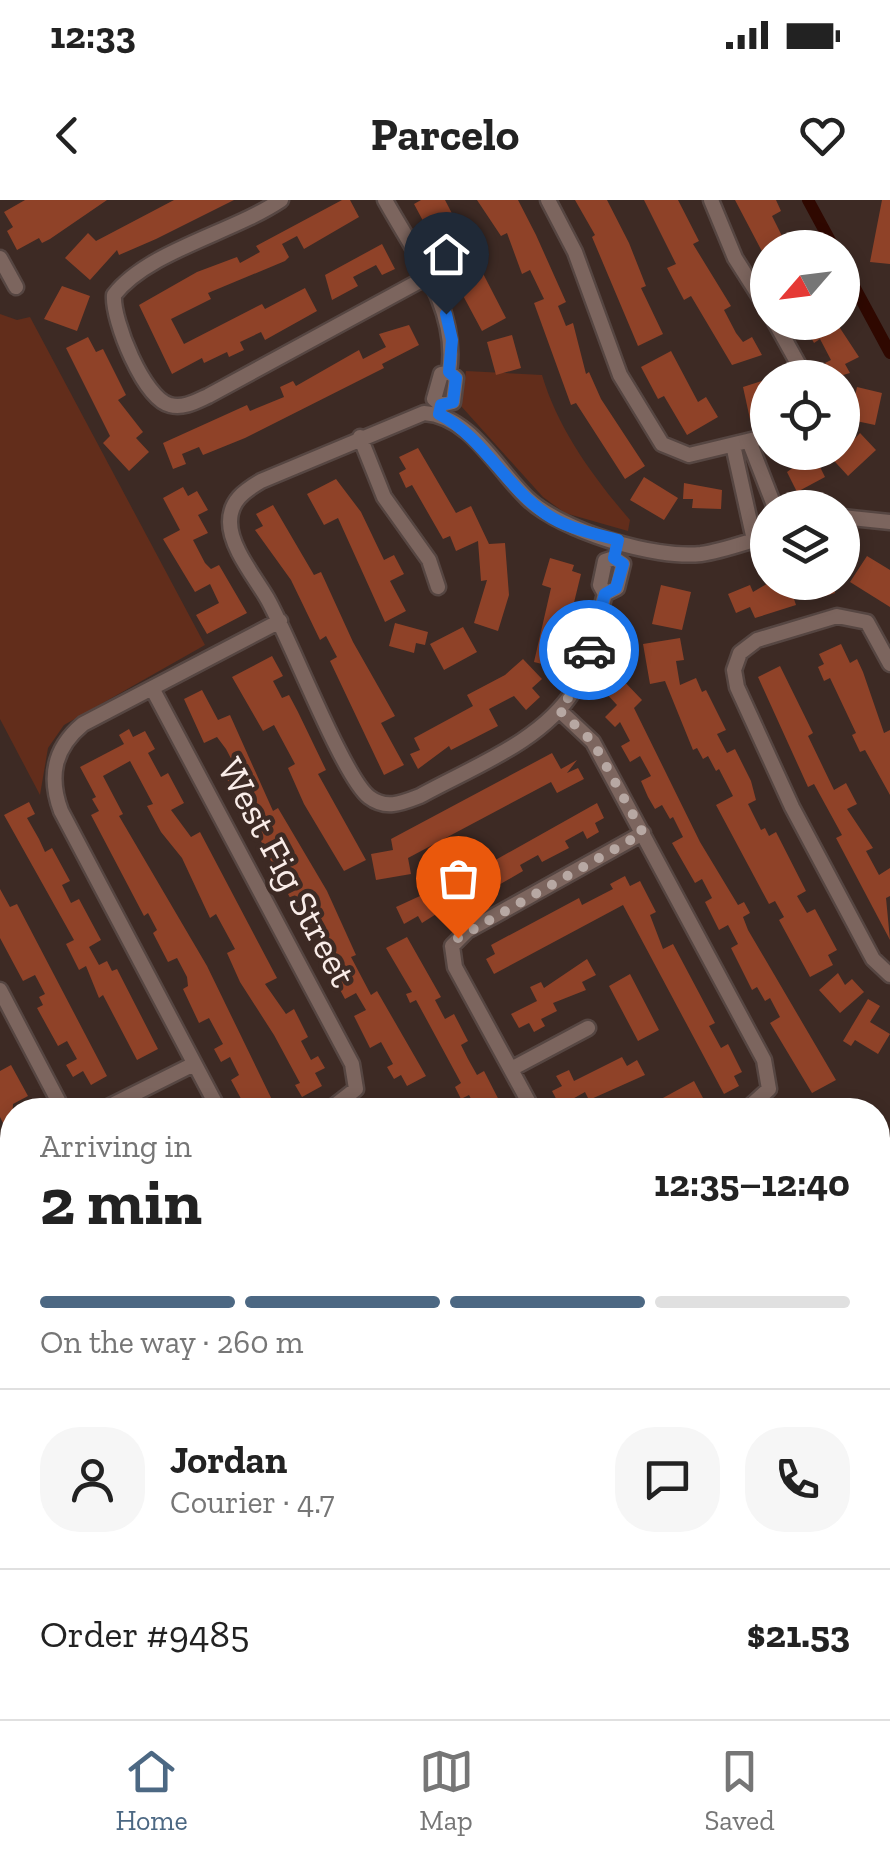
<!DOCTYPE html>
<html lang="en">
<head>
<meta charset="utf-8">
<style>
  :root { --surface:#fff; --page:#f6f6f6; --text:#222; --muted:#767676; --line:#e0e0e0; --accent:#4c6883 }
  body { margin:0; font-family:"Zilla Slab",serif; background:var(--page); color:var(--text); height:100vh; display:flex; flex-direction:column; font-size:38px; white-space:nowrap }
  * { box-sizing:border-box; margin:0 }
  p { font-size:32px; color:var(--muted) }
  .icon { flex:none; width:55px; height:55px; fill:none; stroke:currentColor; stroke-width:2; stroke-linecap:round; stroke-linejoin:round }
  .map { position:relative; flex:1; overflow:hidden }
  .panel { position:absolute; left:0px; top:898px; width:890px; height:622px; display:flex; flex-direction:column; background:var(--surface); border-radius:40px 40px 0 0; box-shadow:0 5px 15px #0003 }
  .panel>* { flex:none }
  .needle { width:65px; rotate:242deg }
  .buttons { position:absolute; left:750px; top:30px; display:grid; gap:20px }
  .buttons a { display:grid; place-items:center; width:110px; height:110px; border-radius:50%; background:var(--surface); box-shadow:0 5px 15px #0003; font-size:50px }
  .pin { position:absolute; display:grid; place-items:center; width:85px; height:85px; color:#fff; margin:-102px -42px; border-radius:50% 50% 50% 0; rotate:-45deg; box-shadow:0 0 10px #0007 }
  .pin .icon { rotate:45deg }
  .courier { position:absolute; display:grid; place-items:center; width:100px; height:100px; margin:-50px; border:8px solid #1a73e8; border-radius:50%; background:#fff; color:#222; box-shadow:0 2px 12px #0007 }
  .headline em { font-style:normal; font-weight:800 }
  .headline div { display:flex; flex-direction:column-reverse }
  .headline { display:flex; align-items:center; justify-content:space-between; height:170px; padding:0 40px }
  h1 { font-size:65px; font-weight:800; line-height:75px }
  .bar { display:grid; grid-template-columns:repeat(4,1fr); gap:15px 10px; align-content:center; height:120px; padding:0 40px }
  .bar i { height:12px; border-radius:8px; background:var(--line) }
  .bar .current { background:var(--accent) }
  .bar p { grid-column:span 4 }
  .line { display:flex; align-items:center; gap:25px; padding:0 40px; border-top:2px solid var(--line) }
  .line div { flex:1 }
  .round { display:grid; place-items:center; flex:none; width:105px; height:105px; border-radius:40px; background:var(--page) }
  .status { display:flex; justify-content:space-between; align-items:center; height:70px; padding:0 50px; background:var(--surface); direction:ltr }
  .status svg { height:28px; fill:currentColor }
  header { display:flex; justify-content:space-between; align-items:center; height:130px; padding:0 40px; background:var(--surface); font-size:45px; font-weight:800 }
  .tab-bar { display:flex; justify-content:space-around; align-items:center; height:140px; border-top:2px solid var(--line); background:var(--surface); font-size:28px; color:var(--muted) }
  .tab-bar a { display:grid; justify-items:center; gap:5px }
  .tab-bar .current { color:var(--accent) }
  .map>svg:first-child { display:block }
  .green { fill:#622d1b }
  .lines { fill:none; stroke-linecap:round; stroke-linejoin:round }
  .canal { stroke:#2f0800; stroke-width:12 }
  .building { fill:#8f4228 }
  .street-casing { stroke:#564642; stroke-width:19 }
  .highway-casing { stroke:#564642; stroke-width:30 }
  .street { stroke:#7c655e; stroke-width:14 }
  .highway { stroke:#eb8868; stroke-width:25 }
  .done { stroke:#b7a8a3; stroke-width:10; stroke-dasharray:0 18 }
  .route { stroke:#1a73e8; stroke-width:12 }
  .labels { text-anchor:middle; stroke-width:9; stroke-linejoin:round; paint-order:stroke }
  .street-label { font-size:38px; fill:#f9ece8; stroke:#3d2a24 }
</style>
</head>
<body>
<div class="status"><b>12:33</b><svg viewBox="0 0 49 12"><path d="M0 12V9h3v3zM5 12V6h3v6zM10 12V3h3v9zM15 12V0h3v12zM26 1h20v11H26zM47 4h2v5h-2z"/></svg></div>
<header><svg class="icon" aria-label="back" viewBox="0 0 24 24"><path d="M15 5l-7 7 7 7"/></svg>Parcelo<svg class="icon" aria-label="heart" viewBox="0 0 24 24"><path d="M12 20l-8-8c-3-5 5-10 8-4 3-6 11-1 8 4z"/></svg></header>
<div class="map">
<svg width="890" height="1519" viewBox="0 0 890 1519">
  <rect width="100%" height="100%" fill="#3d2a24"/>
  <path class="green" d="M 0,114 L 17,120 L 30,117 L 205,445 L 64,525 L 48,548 L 40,595 L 0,519 Z
    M 466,171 L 542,175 C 558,229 593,277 630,320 L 628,331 L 565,313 L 543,297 L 461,206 Z"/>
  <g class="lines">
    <path class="canal" d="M 808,0 L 834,48
      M 842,64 L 890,153"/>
  </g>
  <path class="building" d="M 25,0 L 107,0 L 50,39 L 42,43 L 39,38 L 17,50 L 7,31 L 13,27 L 4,12 Z
    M 174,0 L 234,0 L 156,39 L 119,55 L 117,50 L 90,80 L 65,58 L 88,33 L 96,41 Z
    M 342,0 L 350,0 L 359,17 L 304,49 L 297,36 L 282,44 L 289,57 L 285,61 L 208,93 L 211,99 L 171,119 L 184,144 L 262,104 L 265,109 L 305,88 L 317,111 L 265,140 L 261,132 L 240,142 L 244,150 L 229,157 L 227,152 L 204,163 L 202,158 L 172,174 L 139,105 L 197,72 L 237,57 L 240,63 L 260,52 L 256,46 Z
    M 421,0 L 445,0 L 506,118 L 482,131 L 414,4 Z
    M 477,0 L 518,0 L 536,35 L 566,102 L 558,106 L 566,126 L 573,123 L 586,174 L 589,172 L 601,199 L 645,266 L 625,279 L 576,203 L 571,205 L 534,103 L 544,99 L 530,70 L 522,74 L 507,33 L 501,36 Z
    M 575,0 L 607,0 L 629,43 L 646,86 L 641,88 L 663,134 L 638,146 L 592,37 L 595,35 Z
    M 644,0 L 678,0 L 699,41 L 693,44 L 731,106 L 724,110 L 736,133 L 743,142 L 752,137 L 762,155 L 732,165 L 691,96 L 684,100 L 667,68 L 676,64 Z
    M 735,0 L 776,0 L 781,11 L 772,16 L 788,48 L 768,48 L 768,63 Z
    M 882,0 L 890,0 L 890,64 L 870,62 Z
    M 382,44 L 395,69 L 382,75 L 376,65 L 353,77 L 358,86 L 332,100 L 325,75 Z
    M 62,86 L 90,96 L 77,131 L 44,119 Z
    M 803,122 L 836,122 L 859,157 L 845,164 L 850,173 L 833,178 L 825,163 L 831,160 L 820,139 L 814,143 Z
    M 409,125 L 419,145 L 382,164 L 384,168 L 245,238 L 203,255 L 199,247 L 182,254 L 186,264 L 173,269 L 163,243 L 247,205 L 250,211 L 284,197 L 280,187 L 293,181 L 296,186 L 359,150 L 363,159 L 386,147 L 379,134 Z
    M 512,135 L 521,168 L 496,175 L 487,142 Z
    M 88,137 L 96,152 L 103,149 L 126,195 L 118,200 L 143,232 L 136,238 L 149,252 L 129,271 L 103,243 L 110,236 L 66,148 Z
    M 671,151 L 698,202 L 706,197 L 718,217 L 687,235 L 664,196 L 658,199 L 641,167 Z
    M 768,179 L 768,214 L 750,219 L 743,187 Z
    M 857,187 L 882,193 L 875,225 L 842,218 L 842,203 L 853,205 Z
    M 860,233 L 876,250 L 848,276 L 826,252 L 842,252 Z
    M 418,248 L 456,313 L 471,306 L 489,344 L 505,343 L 509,395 L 498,431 L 474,423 L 487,380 L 481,381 L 478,341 L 456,351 L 450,336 L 443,339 L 412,285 L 406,288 L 399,273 L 406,269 L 399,257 Z
    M 813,253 L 825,277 L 797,292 L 787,272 Z
    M 644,277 L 678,298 L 664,320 L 630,300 Z
    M 336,279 L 361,312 L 384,360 L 394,355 L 404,374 L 390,381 L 406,411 L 385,422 L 338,318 L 324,325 L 307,294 Z
    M 684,283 L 722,290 L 721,309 L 692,308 L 693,299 L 683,299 Z
    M 183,287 L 188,296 L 197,291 L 208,310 L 198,315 L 208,333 L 193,340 L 205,363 L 211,369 L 219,365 L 247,413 L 207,434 L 196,415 L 219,403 L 210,384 L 195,392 L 163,339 L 180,330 L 163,298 Z
    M 273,305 L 314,375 L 321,372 L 353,442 L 395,516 L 381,523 L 404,565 L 384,575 L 330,461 L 337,457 L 326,436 L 320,440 L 291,380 L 255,330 L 263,326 L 256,314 Z
    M 867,356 L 890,370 L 890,407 L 850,382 Z
    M 550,358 L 574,365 L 572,371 L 581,374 L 558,468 L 534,462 L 551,388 L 542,385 Z
    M 770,382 L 832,382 L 835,393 L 815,399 L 812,390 L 793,396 L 796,405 L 755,418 L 750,407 L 736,413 L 728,394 L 750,385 L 753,392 Z
    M 661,385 L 691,392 L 682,430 L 652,424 Z
    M 395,423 L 428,432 L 425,445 L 416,443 L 414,453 L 389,446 Z
    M 463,427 L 477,452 L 444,470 L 430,444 Z
    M 680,438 L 684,460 L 676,461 L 680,485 L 696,478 L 702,492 L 706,490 L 726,530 L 717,534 L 727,553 L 735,549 L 751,581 L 756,600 L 748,604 L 761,630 L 765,628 L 769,636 L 776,632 L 806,691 L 797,696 L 807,713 L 815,709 L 837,750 L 828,755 L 833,765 L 810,777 L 779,720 L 784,717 L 775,701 L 769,704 L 716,605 L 733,596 L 719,569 L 716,571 L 708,556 L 703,559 L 697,548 L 693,550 L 665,481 L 650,484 L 643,444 Z
    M 841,444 L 850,463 L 857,459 L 863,472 L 884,533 L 890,530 L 890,595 L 865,550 L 860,552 L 852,535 L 856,533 L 830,478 L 824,481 L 818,467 L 824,464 L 819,454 Z
    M 272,456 L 283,476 L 273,481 L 282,498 L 289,495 L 298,512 L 326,570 L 318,574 L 366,660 L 344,671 L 304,604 L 288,568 L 295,564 L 274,525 L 263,531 L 232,477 Z
    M 523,459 L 542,479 L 532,488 L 540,497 L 526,510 L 514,496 L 489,509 L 498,526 L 451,550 L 449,546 L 418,569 L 410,554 L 420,550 L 414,538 L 473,506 L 467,495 L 505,475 Z
    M 780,466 L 813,533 L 808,536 L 834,590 L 846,583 L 857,604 L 847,609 L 873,648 L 866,651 L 879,675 L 890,668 L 890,696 L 886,698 L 890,740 L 836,638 L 842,635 L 814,584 L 808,587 L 758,477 Z
    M 620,477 L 642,500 L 634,508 L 700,642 L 738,705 L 744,702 L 750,713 L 743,717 L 748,730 L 836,880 L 812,893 L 770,823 L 780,817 L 770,798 L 765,801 L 757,787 L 752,790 L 731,748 L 738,744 L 728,725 L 719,730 L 705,702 L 712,698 L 702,679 L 695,683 L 672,643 L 683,637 L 673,617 L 670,619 L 662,605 L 655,609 L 648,597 L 641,581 L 651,576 L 640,556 L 630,562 L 621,546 L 630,541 L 620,522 L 615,527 L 605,517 L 617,505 L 605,492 Z
    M 202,490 L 218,520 L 230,515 L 273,611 L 278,608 L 327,691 L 356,755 L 351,757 L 371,795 L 377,791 L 426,876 L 407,886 L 401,875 L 394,879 L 387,867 L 393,864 L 381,842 L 370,848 L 354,816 L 366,810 L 356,793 L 345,799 L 322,756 L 331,751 L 317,721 L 306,727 L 288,694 L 298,689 L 286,661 L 274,667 L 257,633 L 267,628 L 258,612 L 246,613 L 223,572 L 235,566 L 226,549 L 217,537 L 204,543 L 184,499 Z
    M 129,529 L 133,537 L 145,531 L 155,549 L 148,553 L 161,577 L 168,573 L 184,603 L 171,610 L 191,637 L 200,632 L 277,778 L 265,784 L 286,814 L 294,809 L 308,837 L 301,841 L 311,860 L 318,856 L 325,868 L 315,873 L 322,886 L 302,897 L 295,885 L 300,883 L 274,835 L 240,782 L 227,753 L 235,749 L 216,714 L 210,718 L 182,658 L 161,632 L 147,606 L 153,604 L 130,561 L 103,576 L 123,614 L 119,616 L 207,766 L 277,910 L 257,906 L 247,910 L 231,880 L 239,875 L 230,857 L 221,862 L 214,849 L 223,844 L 209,818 L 199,823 L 183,789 L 188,786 L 187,777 L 177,758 L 168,762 L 153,733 L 157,730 L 148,713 L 144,716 L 91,615 L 99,611 L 92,599 L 96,597 L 80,567 L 124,544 L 119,535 Z
    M 552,553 L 561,569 L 577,560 L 567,573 L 578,568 L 584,579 L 557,593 L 551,582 L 408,658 L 411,674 L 376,680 L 371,654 L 393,650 L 391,639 Z
    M 29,602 L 35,614 L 27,618 L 39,639 L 45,652 L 52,648 L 70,681 L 62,685 L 71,703 L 79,699 L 101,740 L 89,747 L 99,765 L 107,761 L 112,771 L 117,769 L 158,849 L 137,860 L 103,795 L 99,798 L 86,766 L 79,770 L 66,744 L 74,740 L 4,615 Z
    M 597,603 L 604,618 L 595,623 L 599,632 L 587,639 L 583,631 L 565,641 L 569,648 L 542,662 L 538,655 L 520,665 L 523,671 L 483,694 L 479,687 L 422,723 L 418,716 L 404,724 L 396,707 L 483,667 Z
    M 625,676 L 630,686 L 640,681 L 656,712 L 650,715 L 663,749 L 673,744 L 715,823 L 709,826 L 721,848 L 728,844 L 742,872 L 734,876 L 739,886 L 724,894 L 623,705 L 494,774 L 486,759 L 495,754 L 491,745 L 579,698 L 582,705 L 613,689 L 610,684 Z
    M 0,689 L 10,707 L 17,704 L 107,876 L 91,885 L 83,871 L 73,877 L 66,865 L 77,859 L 67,841 L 58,846 L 37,808 L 43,805 L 39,797 L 45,794 L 35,775 L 23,781 L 0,738 Z
    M 407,737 L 441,797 L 435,800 L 445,819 L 454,814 L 468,841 L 461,845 L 468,859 L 477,875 L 484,871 L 504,910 L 477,910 L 469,895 L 461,899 L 455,887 L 461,883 L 416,800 L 410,803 L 406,794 L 412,792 L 386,748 Z
    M 587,759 L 596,775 L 582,782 L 586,790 L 553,803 L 557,811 L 541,819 L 545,826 L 534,832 L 529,823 L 519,828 L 511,814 L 537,801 L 530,787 L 541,782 L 544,788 Z
    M 838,773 L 845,785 L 852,779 L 864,792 L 840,813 L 819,790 Z
    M 630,774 L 659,830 L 638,841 L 609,786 Z
    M 868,799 L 880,806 L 870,822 L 890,834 L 878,854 L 855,840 L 851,846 L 843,841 Z
    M 622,857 L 627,866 L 637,860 L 645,875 L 589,900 L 585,892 L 560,906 L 552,891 L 562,886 L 556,876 L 569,870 L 574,881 Z
    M 11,865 L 28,896 L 13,904 L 12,921 L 4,925 L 0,917 L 0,871 Z
    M 694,881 L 703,898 L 688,906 L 691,910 L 641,910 Z
    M 811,898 L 839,909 L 839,910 L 807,910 Z
    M 0,979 L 12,1002 L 12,1020 L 0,1027 Z
    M 890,1077 L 890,1125 L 878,1131 L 878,1084 Z
    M 12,1159 L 12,1187 L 0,1193 L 2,1165 Z
    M 12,1270 L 12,1404 L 0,1402 L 0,1277 Z
    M 878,1436 L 890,1462 L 890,1475 L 878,1481 Z
    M 27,1508 L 56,1508 L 62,1519 L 34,1519 Z
    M 722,1508 L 772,1508 L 778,1519 L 727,1519 Z"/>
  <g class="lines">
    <g class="street-casing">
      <path id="street" d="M 281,0 C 232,33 148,51 114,95 C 112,120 144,199 170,205 C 183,209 197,201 208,196 L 427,77
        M 385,0 C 414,53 459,109 449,172 L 456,178 L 453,202 L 441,205 L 434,199 L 441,174 L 449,172
        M 548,0 L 575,52 L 620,175 L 662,244 L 689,255 L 768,236
        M 711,0 L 735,58 L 768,110
        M 0,58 L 16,87
        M 775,122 L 806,178
        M 360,237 L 384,297 L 429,360 L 438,387
        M 749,241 L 775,308
        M 733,245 L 754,340
        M 842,317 L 890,322
        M 605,394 L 617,388 L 623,364 L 614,358 L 605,361 L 600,385 L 605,394 C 596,425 591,462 574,490 C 542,542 470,568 420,596 C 402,603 386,610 369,597 C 343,577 290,438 267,398 C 254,376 230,347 230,322 C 230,301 244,291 261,281 L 424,213 C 471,216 497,270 528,299 C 562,331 654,359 701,354 C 723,351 746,342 768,336
        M 890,464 L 867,422 L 837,416 L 757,440 L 740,453 L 734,470 L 737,487 L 792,607 L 873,759 L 890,775
        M 152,488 L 352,864 L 356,889 L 329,910
        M 559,510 L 593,542 L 764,860 L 769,889 L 746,910
        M 0,790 L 63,910
        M 511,869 L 588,828
        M 102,910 L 194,864
        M 219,910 L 61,611 C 48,576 54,548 83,524 L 280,421
        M 533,910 L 455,767 L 452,746 L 467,731 L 643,633
        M 0,962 L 12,955
        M 0,1083 L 8,1105 L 0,1131
        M 532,1508 L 538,1519
        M 690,1508 L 701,1519
        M 623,1519 L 646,1508
        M 852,1519 L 874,1508"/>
    </g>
    <g class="highway-casing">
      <path id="highway" d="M 878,1228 L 890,1221
        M 878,1254 L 890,1247
        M 326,1519 L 347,1508
        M 390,1519 L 412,1508"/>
    </g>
    <use href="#street" class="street"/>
    <use href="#highway" class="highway"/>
  </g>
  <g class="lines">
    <path class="done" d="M 458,738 L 643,633 L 593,542 L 559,510 L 574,490 L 589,450"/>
    <path class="route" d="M 446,114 L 452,140 L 449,172 L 456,178 L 453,202 L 441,205 L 439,214 C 483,237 505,286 546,314 C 568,329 593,333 618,340 L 614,358 L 623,364 L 616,388 L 605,394 L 589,450"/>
  </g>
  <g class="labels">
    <g class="street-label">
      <text transform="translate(287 672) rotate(62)" y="13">West Fig Street</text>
    </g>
  </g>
</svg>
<div class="buttons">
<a><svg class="needle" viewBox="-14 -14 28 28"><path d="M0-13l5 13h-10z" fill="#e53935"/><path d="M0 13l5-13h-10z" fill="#767676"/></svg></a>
<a><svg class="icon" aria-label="locate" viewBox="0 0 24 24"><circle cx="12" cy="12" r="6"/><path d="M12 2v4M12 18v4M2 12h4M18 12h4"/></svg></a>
<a><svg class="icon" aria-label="layers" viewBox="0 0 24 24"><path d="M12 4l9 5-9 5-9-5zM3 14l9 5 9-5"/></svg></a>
</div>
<div class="pin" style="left:458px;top:738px;background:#ea580c"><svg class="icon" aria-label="bag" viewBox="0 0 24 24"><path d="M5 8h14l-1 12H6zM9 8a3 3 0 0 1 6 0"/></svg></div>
<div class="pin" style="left:446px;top:114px;background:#1f2937"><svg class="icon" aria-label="home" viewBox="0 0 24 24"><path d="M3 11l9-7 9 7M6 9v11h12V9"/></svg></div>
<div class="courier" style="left:589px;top:450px"><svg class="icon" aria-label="car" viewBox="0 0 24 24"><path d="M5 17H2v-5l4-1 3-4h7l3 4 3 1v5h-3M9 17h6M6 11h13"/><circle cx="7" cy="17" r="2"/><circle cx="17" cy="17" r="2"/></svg></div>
<section class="panel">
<div class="headline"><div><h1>2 min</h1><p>Arriving in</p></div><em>12:35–12:40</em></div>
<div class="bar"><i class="current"></i><i class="current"></i><i class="current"></i><i></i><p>On the way · 260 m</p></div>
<div class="line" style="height:180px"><a class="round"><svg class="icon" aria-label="person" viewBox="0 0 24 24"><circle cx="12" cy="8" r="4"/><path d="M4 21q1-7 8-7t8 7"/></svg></a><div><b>Jordan</b><p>Courier · 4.7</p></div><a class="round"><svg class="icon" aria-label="chat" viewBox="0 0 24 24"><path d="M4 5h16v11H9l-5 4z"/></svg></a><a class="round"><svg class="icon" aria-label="phone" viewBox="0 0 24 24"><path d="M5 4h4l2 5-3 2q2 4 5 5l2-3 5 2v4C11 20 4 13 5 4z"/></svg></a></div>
<div class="line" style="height:130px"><div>Order #9485</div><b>$21.53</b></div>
</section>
</div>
<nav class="tab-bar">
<a class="current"><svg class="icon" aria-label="home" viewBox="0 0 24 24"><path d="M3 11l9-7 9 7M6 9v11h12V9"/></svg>Home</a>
<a><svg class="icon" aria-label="map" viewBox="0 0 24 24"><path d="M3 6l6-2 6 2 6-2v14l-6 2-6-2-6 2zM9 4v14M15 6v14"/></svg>Map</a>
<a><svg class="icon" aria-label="saved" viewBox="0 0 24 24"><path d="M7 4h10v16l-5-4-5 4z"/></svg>Saved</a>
</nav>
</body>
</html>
